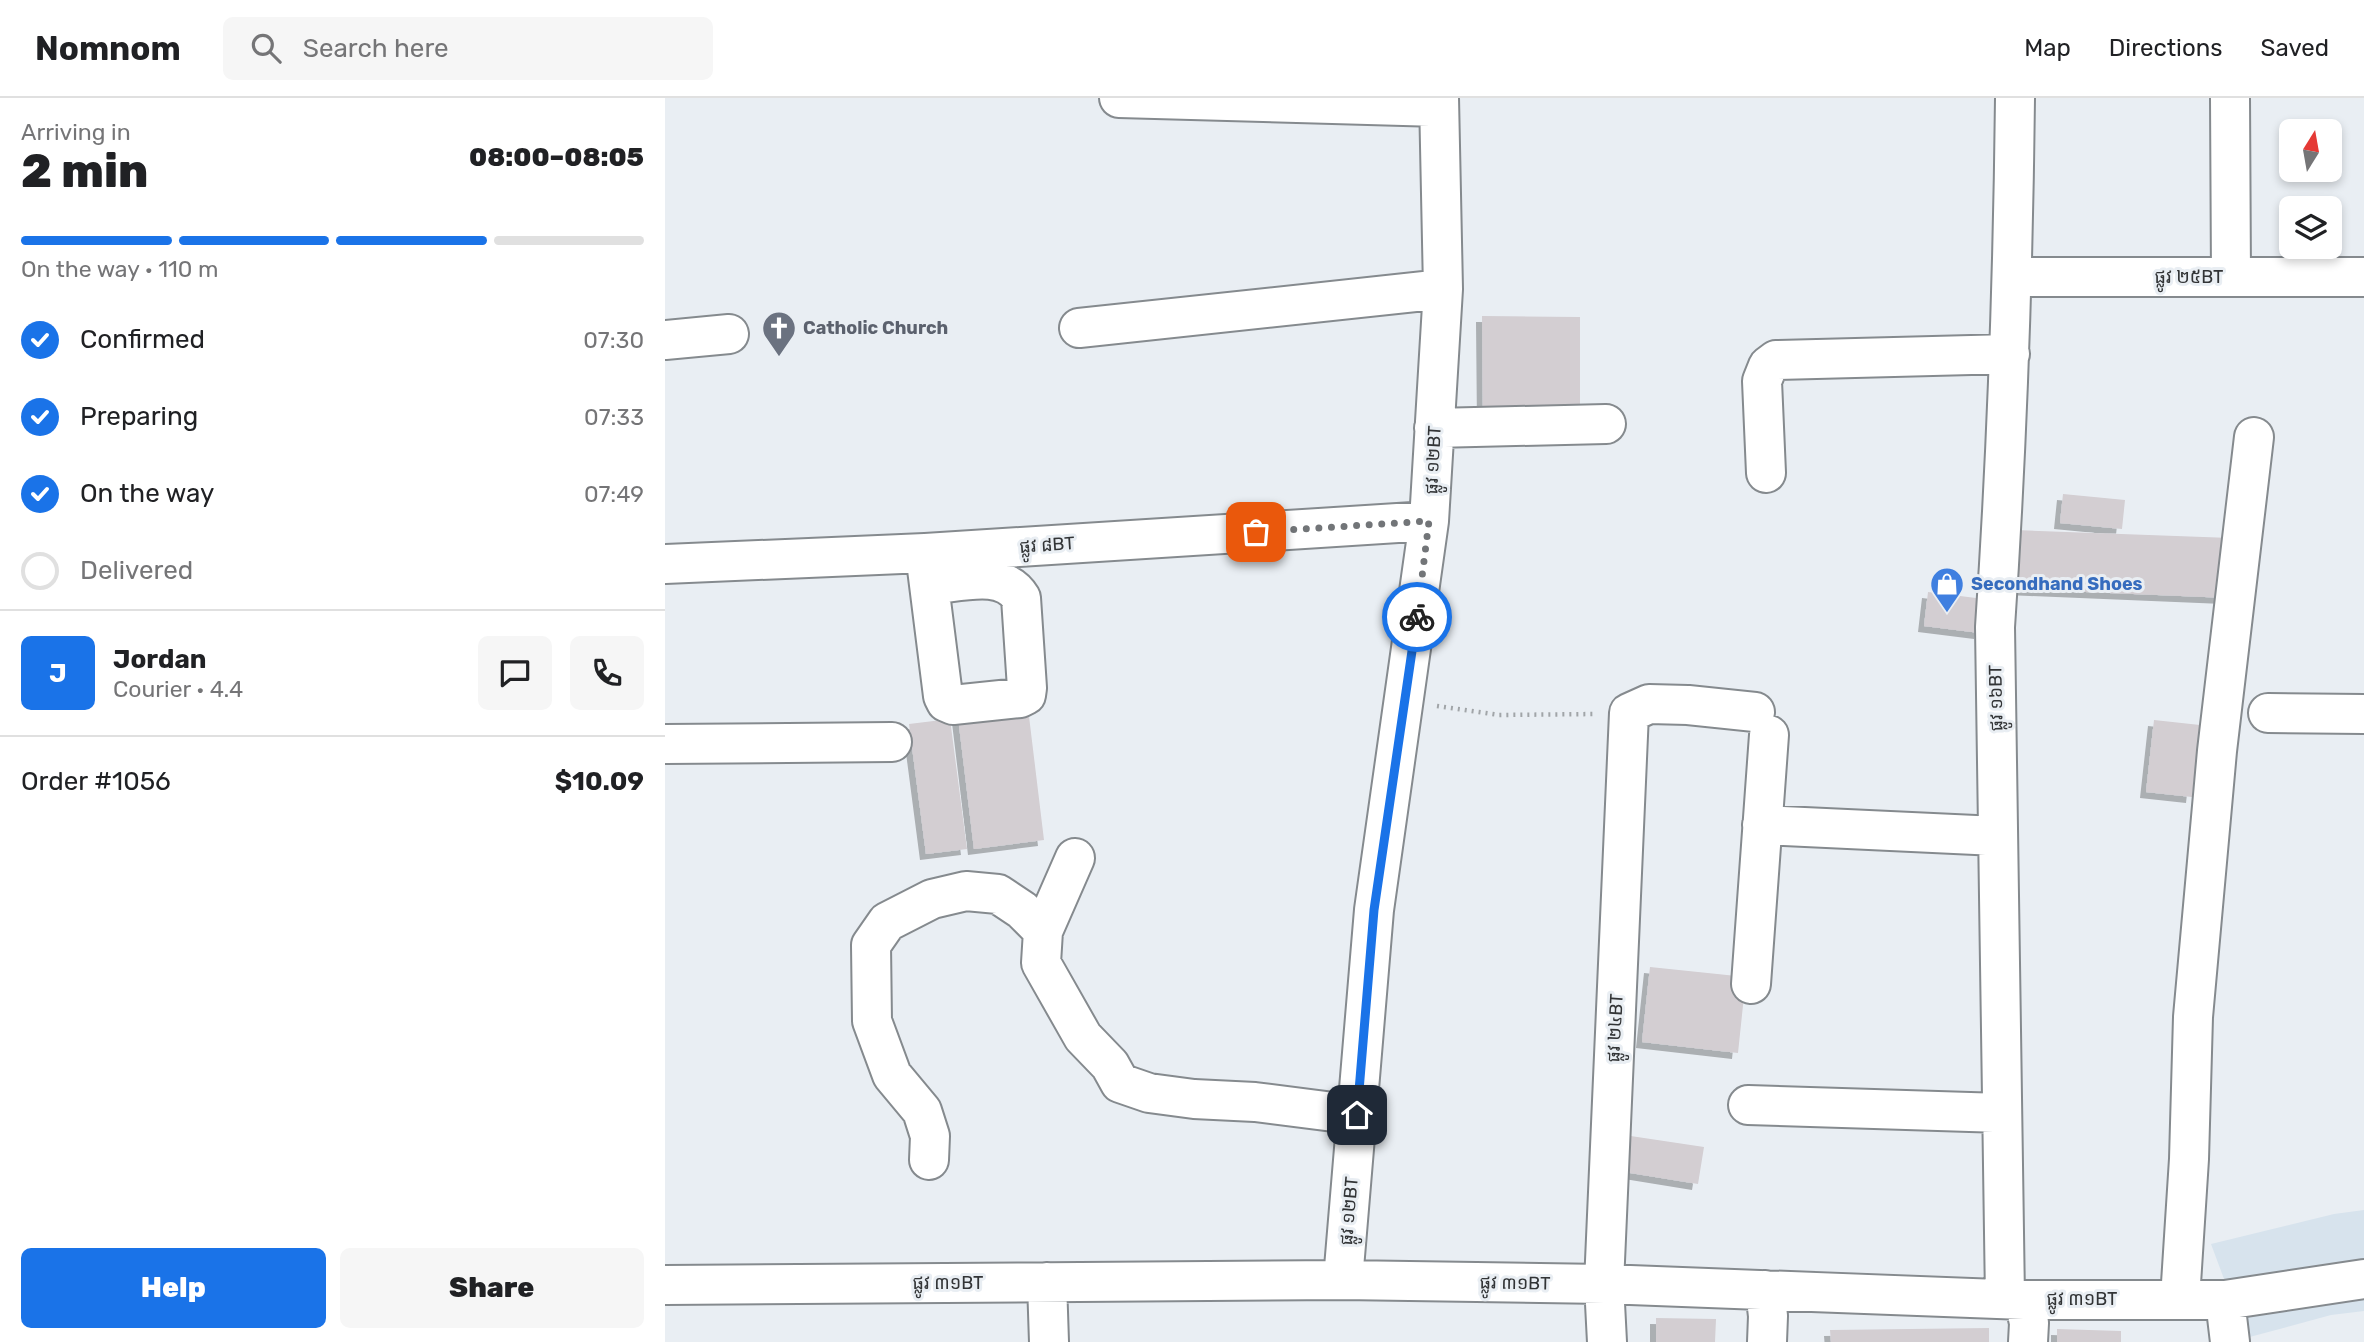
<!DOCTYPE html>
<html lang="en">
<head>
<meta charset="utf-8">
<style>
  :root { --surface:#fff; --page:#f6f6f6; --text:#202124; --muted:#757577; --line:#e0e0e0; --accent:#1a73e8 }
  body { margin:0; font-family:Rubik,"Noto Sans Khmer",sans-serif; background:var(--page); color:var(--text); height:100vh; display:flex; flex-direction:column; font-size:26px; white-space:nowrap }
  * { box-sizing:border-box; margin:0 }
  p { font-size:23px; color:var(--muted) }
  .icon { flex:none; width:38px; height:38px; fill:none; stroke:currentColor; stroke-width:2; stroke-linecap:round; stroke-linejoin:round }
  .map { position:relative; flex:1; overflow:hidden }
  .side { display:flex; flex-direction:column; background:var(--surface); width:665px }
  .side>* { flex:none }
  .needle { width:46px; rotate:11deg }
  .buttons { position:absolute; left:1614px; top:21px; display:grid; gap:14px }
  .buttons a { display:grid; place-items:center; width:63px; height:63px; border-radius:10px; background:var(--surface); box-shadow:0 4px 10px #0003; font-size:35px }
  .pin { position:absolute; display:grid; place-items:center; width:60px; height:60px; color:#fff; margin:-30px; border-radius:14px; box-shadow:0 4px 10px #0006 }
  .courier { position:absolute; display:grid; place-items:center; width:70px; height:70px; margin:-35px; border:5px solid #1a73e8; border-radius:50%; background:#fff; color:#222; box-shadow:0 2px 9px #0007 }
  .headline em { font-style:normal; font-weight:800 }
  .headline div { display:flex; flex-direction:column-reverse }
  .headline { display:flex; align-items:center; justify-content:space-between; height:119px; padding:0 21px }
  h1 { font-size:46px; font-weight:800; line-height:52px }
  .bar { display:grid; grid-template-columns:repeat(4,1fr); gap:10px 7px; align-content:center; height:84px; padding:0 21px }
  .bar i { height:9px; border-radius:5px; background:var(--line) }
  .bar .active { background:var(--accent) }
  .bar p { grid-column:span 4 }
  .line { display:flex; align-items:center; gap:18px; padding:0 21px; border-top:2px solid var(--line) }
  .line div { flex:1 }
  .round { display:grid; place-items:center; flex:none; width:74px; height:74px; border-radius:10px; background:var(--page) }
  ol { padding:0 21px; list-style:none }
  li { display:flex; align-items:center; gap:21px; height:77px }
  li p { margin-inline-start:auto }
  li .icon { padding:7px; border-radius:50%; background:var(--accent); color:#fff; stroke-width:4 }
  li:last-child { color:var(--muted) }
  li i { width:38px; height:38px; border:4px solid var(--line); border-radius:50% }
  .action { display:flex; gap:14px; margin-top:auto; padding:14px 21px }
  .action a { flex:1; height:80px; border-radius:10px; background:var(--accent); color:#fff; font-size:28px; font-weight:800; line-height:80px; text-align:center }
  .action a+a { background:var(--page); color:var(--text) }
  header { display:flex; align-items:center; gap:42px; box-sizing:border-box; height:98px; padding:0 35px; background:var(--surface); border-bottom:2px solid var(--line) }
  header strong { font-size:33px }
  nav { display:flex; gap:38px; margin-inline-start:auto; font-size:24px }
  .search { width:490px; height:63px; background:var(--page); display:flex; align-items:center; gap:18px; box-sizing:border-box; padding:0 24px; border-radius:10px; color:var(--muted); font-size:26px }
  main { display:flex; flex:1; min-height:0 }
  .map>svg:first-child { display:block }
  .built { fill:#d7e3ed }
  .building { fill:#d3ced2; filter:url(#shadow) }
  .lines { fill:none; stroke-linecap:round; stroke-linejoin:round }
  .minor-casing { stroke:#858a8e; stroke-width:42 }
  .path { stroke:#a1a5a8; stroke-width:4.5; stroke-dasharray:2 5; stroke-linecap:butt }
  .minor { stroke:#fff; stroke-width:38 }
  .done { stroke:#727578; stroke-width:7; stroke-dasharray:0 12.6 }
  .route { stroke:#1a73e8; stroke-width:9 }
  .labels { text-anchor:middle; stroke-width:6; stroke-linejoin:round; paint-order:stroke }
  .street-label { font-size:18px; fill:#323436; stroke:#e9eef3 }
  .worship-label { font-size:18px; font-weight:bold; fill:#5b616d; stroke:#e9eef3; text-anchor:start }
  .shop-label { font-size:18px; font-weight:bold; fill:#366cbe; stroke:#e9eef3; text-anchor:start }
</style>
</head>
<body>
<header>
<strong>Nomnom</strong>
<div class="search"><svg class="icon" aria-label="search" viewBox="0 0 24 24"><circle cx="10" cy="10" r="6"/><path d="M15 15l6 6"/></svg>Search here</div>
<nav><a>Map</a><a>Directions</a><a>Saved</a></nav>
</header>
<main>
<section class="side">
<div class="headline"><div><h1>2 min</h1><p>Arriving in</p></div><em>08:00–08:05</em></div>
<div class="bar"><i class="active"></i><i class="active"></i><i class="active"></i><i></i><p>On the way · 110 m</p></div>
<ol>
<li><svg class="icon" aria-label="check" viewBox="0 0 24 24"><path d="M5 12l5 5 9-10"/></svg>Confirmed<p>07:30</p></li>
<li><svg class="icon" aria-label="check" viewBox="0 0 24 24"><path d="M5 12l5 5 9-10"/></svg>Preparing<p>07:33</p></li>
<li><svg class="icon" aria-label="check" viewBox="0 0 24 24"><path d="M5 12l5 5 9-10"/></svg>On the way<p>07:49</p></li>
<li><i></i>Delivered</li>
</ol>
<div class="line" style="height:126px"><b class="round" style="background:var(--accent);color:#fff">J</b><div><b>Jordan</b><p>Courier · 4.4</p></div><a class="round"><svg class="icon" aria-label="chat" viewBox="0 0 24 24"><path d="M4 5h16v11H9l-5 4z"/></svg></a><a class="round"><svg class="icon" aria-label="phone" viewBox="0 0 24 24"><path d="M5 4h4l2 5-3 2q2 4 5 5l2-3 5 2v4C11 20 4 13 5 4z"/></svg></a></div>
<div class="line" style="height:91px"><div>Order #1056</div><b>$10.09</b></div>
<div class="action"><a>Help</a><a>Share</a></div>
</section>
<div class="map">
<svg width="1699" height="1244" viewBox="0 0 1699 1244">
  <defs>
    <filter id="shadow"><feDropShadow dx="-6" dy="6" stdDeviation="0" flood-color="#0004"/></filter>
  </defs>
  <rect width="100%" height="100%" fill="#e9eef3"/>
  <path class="built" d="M 1699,1112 L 1699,1213 L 1666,1217 L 1581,1240 L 1546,1146 L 1669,1116 Z"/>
  <path class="building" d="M 817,218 L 915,219 L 915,321 L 818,322 Z
    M 1398,396 L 1460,402 L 1457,431 L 1395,425 Z
    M 1350,432 L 1566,440 L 1564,500 L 1348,491 Z
    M 1263,494 L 1319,501 L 1315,535 L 1259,528 Z
    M 363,610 L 379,742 L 309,751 L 293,619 Z
    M 285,621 L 302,751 L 261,756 L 244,626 Z
    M 1489,622 L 1535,627 L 1527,699 L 1481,694 Z
    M 985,869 L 1081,879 L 1073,955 L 977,944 Z
    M 959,1037 L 1039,1049 L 1033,1086 L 953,1073 Z
    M 991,1220 L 1051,1221 L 1050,1244 L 991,1244 Z
    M 1324,1230 L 1324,1244 L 1166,1244 L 1165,1232 Z
    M 1392,1231 L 1456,1233 L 1456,1244 L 1392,1244 Z"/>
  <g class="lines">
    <g class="minor-casing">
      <path id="minor" d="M 454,0 L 774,9
        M 1565,0 L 1566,179
        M 1348,179 L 1699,179
        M 414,230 L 778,191
        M 0,242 L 64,236
        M 769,330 L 941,326
        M 1101,375 L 1097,283 L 1103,268 L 1111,262 L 1345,256
        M 260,455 L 278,598 L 281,604 L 288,607 L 355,600 L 361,597 L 362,590 L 356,500 C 338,470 294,485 264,487
        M 0,466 L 260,455 L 764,423
        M 1603,615 L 1699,616
        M 0,646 L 227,644
        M 1097,727 L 1332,738
        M 410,760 L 378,833 L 376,865 L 418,939 L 445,967 L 455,985 L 484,995 L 529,1001 L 590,1004 L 692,1017
        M 1086,886 L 1104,637
        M 1083,1007 L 1337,1015
        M 264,1062 L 265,1038 L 257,1013 L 227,977 L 207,923 L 206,847 L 222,824 L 267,801 L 301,793 L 333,796 L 357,812 L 378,833
        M 678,1182 L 709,812 L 764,423 L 778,191 L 774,0
        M 382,1184 L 384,1244
        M 0,1187 L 678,1182 L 939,1186 L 1359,1202 L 1560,1202 L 1699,1181
        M 1100,1192 L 1103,1218 L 1102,1244
        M 1340,1201 L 1330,529 C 1342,353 1348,177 1350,0
        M 1515,1201 L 1524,1061 L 1528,919 L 1552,653 L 1589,339
        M 1359,1202 L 1364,1225 L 1363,1244
        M 1560,1202 L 1565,1244
        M 942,1244 L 939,1186 L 964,615 L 984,606 L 1023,607 L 1090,614"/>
    </g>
    <path class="path" d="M 772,608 L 834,617 L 931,616"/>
    <use href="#minor" class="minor"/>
  </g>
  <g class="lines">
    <path class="done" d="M 591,434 L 764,423 L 752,519"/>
    <path class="route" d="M 692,1017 L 709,812 L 752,519"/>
  </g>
  <defs>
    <g id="church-pin" transform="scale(1.75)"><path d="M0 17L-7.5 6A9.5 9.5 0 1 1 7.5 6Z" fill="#6b7280" stroke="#e9eef3"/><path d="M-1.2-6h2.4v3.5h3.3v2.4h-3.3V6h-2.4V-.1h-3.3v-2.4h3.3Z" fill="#fff"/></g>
    <g id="shop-pin" transform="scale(1.75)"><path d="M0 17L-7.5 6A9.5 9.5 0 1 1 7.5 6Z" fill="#3f7fe0" stroke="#e9eef3"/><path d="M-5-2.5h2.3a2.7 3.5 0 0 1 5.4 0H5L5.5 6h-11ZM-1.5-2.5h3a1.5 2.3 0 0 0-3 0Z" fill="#fff"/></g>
  </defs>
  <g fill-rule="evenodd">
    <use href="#church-pin" x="114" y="230"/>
    <use href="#shop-pin" x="1282" y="486"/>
  </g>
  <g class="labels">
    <g class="street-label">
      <text x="1524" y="185">ផ្លូវ ២៥BT</text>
      <text transform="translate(768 362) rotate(-87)" y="6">ផ្លូវ ១២BT</text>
      <text transform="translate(382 447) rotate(-4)" y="6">ផ្លូវ ៨BT</text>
      <text transform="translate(1331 600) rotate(-91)" y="6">ផ្លូវ ១៦BT</text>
      <text transform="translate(950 930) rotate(-87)" y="6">ផ្លូវ ២៤BT</text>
      <text transform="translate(684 1113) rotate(-85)" y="6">ផ្លូវ ១២BT</text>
      <text x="283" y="1191">ផ្លូវ ៣១BT</text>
      <text transform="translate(850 1185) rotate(1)" y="6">ផ្លូវ ៣១BT</text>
      <text x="1417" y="1207">ផ្លូវ ៣១BT</text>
    </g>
    <g class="worship-label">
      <text x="138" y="236">Catholic Church</text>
    </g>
    <g class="shop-label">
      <text x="1306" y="492">Secondhand Shoes</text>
    </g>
  </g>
</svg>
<div class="buttons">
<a><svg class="needle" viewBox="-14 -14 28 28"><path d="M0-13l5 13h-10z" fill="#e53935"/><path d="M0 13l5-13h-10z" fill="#757577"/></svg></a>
<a><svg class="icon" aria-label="layers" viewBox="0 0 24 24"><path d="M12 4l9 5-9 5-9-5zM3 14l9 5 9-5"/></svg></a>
</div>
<div class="pin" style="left:591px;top:434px;background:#ea580c"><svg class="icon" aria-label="bag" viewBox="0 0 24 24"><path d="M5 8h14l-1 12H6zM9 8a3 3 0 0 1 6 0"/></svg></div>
<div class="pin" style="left:692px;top:1017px;background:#1f2937"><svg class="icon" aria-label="home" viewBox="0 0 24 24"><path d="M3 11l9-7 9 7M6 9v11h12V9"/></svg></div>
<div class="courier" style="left:752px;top:519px"><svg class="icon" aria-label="bike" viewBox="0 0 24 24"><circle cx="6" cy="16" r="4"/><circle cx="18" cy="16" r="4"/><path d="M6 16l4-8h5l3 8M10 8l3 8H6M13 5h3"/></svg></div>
</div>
</main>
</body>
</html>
